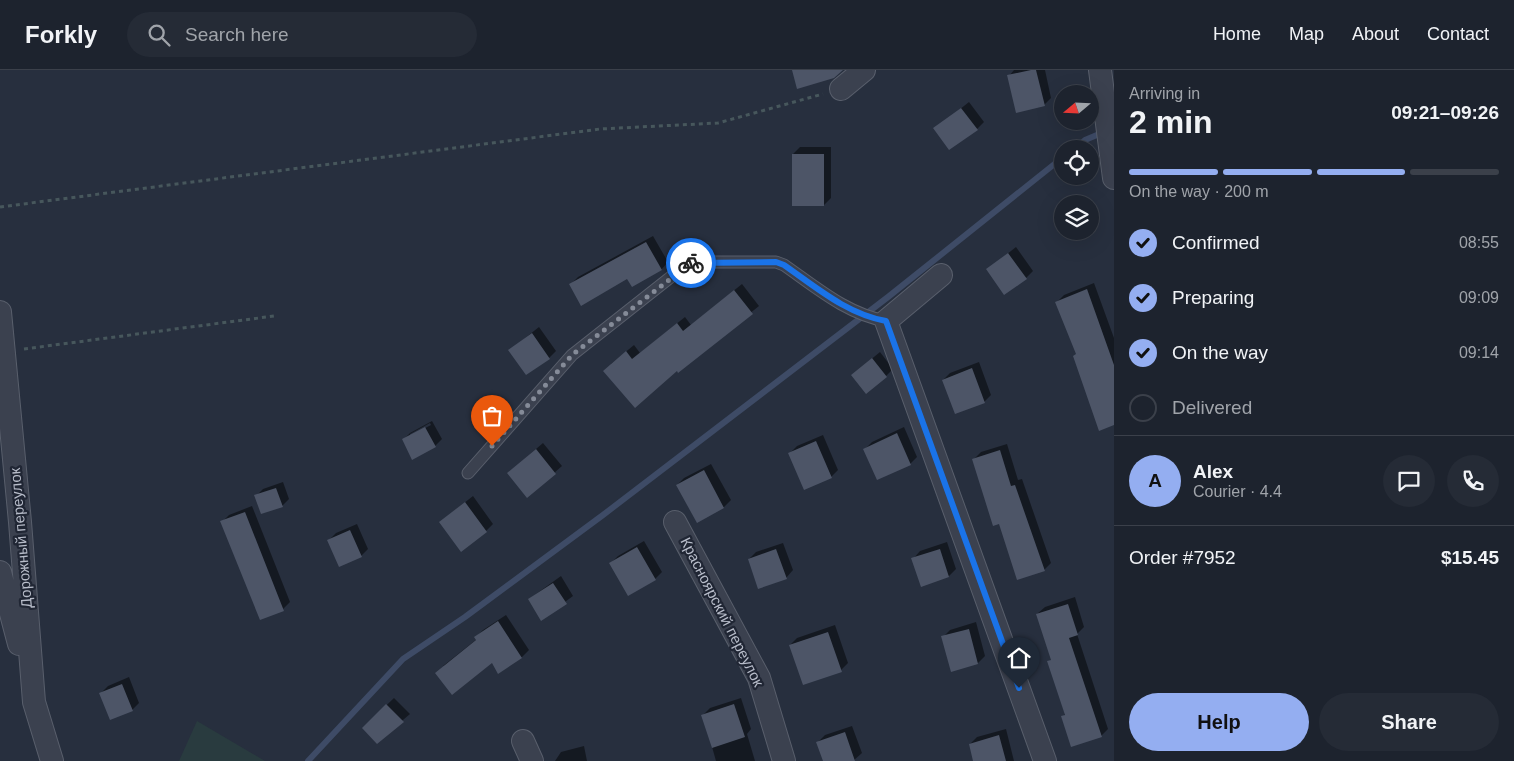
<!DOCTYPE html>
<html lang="en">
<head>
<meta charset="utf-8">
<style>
  :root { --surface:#1d232e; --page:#252b36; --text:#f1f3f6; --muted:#a0a4aa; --line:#3b404a; --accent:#94aef1 }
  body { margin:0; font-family:Arial,sans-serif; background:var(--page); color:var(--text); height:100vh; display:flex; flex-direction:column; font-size:19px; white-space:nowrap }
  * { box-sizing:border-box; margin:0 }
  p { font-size:16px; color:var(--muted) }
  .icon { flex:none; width:28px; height:28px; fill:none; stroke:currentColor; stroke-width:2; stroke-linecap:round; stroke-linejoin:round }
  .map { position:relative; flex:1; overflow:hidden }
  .drawer { display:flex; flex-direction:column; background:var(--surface); width:400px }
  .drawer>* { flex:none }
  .needle { width:32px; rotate:251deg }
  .controls { position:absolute; left:1054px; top:15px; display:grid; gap:10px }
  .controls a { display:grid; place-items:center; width:45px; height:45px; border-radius:50%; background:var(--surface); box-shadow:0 5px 20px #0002,0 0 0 1px var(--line); font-size:25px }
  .pin { position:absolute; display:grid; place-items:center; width:42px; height:42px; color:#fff; margin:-51px -21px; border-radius:50% 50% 50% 0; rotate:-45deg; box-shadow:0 0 5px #0007 }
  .pin .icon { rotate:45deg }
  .courier { position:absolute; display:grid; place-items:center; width:50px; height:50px; margin:-25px; border:4px solid #1a73e8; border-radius:50%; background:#fff; color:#222; box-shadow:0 1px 6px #0007 }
  .head em { font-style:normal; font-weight:600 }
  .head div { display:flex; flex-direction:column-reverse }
  .head { display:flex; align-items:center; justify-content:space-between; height:85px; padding:0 15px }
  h1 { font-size:32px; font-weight:600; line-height:38px }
  .bar { display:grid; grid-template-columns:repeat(4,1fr); gap:8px 5px; align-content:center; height:60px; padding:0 15px }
  .bar i { height:6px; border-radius:4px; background:var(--line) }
  .bar .selected { background:var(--accent) }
  .bar p { grid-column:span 4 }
  .line { display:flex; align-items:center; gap:12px; padding:0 15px; border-top:1px solid var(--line) }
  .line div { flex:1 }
  .round { display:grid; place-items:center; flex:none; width:52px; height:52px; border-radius:26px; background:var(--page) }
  ol { padding:0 15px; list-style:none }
  li { display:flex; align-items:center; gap:15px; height:55px }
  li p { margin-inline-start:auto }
  li .icon { padding:5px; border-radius:50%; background:var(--accent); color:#111; stroke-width:4 }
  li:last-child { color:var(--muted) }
  li i { width:28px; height:28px; border:2px solid var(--line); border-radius:50% }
  .cta { display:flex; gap:10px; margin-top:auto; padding:10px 15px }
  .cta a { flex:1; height:58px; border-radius:30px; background:var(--accent); color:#111; font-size:20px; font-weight:600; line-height:58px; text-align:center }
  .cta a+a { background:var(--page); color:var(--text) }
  header { display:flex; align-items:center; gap:30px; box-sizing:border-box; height:70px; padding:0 25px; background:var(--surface); border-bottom:1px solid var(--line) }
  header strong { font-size:24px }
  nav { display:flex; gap:28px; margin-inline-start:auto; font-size:18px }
  .search { width:350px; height:45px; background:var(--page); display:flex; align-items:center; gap:12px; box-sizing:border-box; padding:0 18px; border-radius:28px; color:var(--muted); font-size:19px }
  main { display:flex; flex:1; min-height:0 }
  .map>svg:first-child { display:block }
  .green { fill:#293b3f }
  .shadow { fill:#0007; fill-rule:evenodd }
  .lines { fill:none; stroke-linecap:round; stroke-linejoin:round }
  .stream { stroke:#3e4b66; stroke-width:6 }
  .building { fill:#4d5567 }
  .lane-casing { stroke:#595f6c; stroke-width:13 }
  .street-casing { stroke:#595f6c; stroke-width:24 }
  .path { stroke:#47575c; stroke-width:3; stroke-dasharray:4 4; stroke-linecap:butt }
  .lane { stroke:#3b414f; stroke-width:11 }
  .street { stroke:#3b414f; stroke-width:22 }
  .done { stroke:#858b98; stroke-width:5; stroke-dasharray:0 9 }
  .route { stroke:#1a73e8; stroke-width:6 }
  .labels { text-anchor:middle; stroke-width:4.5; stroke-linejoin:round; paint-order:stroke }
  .street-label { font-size:15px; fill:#b7bcc9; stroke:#202634 }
</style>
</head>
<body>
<header>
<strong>Forkly</strong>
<div class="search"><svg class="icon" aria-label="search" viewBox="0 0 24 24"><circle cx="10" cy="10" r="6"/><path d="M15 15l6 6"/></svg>Search here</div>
<nav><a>Home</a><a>Map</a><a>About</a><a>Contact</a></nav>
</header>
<main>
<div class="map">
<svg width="1114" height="691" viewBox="0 0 1114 691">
  <rect width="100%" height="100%" fill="#272f3e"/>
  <path class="green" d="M 197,651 L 265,691 L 179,691 Z"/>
  <path class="shadow" d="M 1014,0 L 1045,0 L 1051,28 L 1044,35 L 1009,6 Z
    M 969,32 L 984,52 L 977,59 L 935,59 Z
    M 800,77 L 831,77 L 831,128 L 824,135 L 793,84 Z
    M 653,166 L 668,192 L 661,200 L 628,207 L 571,214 L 578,207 Z
    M 1016,177 L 1033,201 L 1026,208 L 987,200 Z
    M 1094,213 L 1114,268 L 1114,354 L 1077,283 L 1057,232 L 1064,225 Z
    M 742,214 L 759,236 L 678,301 L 611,294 L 634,275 L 640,283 L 685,247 L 691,255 Z
    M 539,257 L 556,281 L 549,288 L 510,280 Z
    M 880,282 L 893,299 L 886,306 L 852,305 Z
    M 979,292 L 991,325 L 984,332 L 943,310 L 950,303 Z
    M 432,351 L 442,369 L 435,376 L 403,370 L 410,363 ZM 430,353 L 431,355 L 410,366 L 410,364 Z
    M 904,357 L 917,387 L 910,394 L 865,379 L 872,372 Z
    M 823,365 L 838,400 L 831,407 L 790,383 L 797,376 Z
    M 543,373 L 562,396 L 528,426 L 508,403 Z
    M 1007,374 L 1018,410 L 1022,409 L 1051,493 L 1044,500 L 1000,452 L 974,389 L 981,382 Z
    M 711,394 L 731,430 L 724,437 L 697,452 L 677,415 L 684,408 Z
    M 283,412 L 289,429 L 282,436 L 256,426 L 263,419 Z
    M 473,426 L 493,454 L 486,461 L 440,452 Z
    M 252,436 L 290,532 L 283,539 L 222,452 L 229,445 Z
    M 357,454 L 368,479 L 361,486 L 329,470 L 336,463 Z
    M 644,471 L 662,502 L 655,509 L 611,493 L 618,486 Z
    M 947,472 L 956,499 L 949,506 L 913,489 L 920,481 Z
    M 783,473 L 793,500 L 786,508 L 749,489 L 756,482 Z
    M 561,506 L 573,526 L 542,549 L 529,529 Z
    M 1075,527 L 1084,557 L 1077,564 L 1108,659 L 1101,666 L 1063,647 L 1065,644 L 1049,592 L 1052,589 L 1037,544 L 1045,537 Z
    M 506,545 L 529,580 L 522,587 L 499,602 L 492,591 L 443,596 L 477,569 L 476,567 L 483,560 Z
    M 976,552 L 985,586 L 978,593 L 943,567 L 950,560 Z
    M 835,555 L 848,593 L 841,600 L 790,575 L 797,568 Z
    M 129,607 L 139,633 L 132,640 L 101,623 L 108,616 Z
    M 394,628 L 410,644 L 377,672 L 363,658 Z
    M 741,628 L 751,659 L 747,664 L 755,691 L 716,691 L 703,645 L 710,638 Z
    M 852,656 L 862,683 L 853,691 L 824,691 L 818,672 L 825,665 Z
    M 1006,659 L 1014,691 L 975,691 L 970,674 L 977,667 Z
    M 584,676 L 587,691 L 555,691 L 561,682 Z"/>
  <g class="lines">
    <path class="stream" d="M 1074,79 L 1085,70 L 1104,62
      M 308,691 L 403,589 L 465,547 L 603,445 L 888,227 L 1062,88"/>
  </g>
  <path class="building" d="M 792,0 L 843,0 L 834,8 L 797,19 Z
    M 1031,0 L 1036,0 L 1045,36 L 1016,43 L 1007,5 Z
    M 961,38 L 978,60 L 949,80 L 933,58 Z
    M 792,84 L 824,84 L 824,136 L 792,136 Z
    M 646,172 L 662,200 L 632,217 L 627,209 L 581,236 L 569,214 Z
    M 1008,183 L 1027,209 L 1004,225 L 986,199 Z
    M 1087,219 L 1114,295 L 1114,355 L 1099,361 L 1073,286 L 1076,284 L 1055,232 Z
    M 734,220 L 753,244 L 678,303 L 677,301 L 635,338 L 603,301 L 626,281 L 632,289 L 677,253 L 683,261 Z
    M 532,263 L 550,289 L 526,305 L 508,280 Z
    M 872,288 L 887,307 L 866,324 L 851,305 Z
    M 972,298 L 985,333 L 955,344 L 942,310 Z
    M 425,357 L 436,377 L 412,390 L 402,369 Z
    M 897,363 L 911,395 L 877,410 L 863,379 Z
    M 816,371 L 832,408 L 804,420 L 788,383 Z
    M 536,379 L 556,404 L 527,428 L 507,403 Z
    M 1000,380 L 1011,416 L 1015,415 L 1045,501 L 1017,510 L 999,454 L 993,456 L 972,389 Z
    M 704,400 L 724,438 L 697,453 L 676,415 Z
    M 276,418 L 283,437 L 261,444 L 254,425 Z
    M 465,432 L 487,462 L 461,482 L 439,452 Z
    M 245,442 L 284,541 L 260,550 L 220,451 Z
    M 350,460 L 362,487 L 339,497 L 327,470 Z
    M 637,477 L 656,510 L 628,526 L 609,493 Z
    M 776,479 L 787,509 L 758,519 L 748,489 Z
    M 940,479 L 949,507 L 921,517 L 911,488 Z
    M 553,513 L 567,534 L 541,551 L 528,529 Z
    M 1068,534 L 1078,565 L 1069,568 L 1102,667 L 1071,677 L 1061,646 L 1065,645 L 1047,591 L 1051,590 L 1036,544 Z
    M 498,551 L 522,588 L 498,604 L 492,593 L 452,625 L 435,603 L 476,570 L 474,567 Z
    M 969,559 L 978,594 L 951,602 L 941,566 Z
    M 828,562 L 842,602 L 803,615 L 789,575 Z
    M 122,614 L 133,641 L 110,650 L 99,623 Z
    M 386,634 L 404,652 L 377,674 L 362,658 Z
    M 734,634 L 745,667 L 712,678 L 701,645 Z
    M 845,662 L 855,691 L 823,691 L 816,672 Z
    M 999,665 L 1006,691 L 973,691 L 969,674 Z"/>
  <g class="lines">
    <g class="lane-casing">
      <path id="lane" d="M 468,403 L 572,285 L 686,195 L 692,192 L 776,192 L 784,195 C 817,218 847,244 886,251"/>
    </g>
    <g class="street-casing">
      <path id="street" d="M 1100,0 L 1114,108
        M 841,19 L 864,0
        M 941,205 L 886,251 L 1045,691
        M 0,242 L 20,452 L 34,632 L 52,691
        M 675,452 L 759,608 L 784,691
        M 0,502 L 19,574
        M 523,671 L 532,691"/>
    </g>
    <path class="path" d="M 0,137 L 600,59 L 718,53 L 823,24
      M 24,279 L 274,246"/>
    <use href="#lane" class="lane"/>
    <use href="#street" class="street"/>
  </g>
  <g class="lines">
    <path class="done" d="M 492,376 L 572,285 L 691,193"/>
    <path class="route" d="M 691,193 L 776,192 L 784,195 C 817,218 847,244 886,251 L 1019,618"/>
  </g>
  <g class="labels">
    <g class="street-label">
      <text transform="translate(21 468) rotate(-95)" y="5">Дорожный переулок</text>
      <text transform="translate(722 542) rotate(63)" y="5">Красноярский переулок</text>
    </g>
  </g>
</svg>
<div class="controls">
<a><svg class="needle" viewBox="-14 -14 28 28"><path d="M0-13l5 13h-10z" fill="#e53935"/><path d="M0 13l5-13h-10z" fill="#a0a4aa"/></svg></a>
<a><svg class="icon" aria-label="locate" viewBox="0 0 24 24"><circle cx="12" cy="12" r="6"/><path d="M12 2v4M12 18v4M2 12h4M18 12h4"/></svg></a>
<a><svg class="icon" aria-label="layers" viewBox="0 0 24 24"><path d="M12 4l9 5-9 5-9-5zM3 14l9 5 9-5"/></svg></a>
</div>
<div class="pin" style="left:492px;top:376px;background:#ea580c"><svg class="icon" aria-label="bag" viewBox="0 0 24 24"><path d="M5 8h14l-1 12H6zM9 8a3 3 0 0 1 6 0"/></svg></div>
<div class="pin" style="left:1019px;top:618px;background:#1f2937"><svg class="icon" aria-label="home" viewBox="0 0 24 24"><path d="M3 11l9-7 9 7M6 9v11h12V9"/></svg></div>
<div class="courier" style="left:691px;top:193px"><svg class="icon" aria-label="bike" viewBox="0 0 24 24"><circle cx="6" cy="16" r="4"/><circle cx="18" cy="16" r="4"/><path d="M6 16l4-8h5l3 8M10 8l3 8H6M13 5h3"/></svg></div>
</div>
<section class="drawer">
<div class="head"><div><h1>2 min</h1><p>Arriving in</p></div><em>09:21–09:26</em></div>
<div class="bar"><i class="selected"></i><i class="selected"></i><i class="selected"></i><i></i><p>On the way · 200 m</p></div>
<ol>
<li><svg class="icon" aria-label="check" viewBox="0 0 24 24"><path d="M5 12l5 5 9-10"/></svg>Confirmed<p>08:55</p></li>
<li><svg class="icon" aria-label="check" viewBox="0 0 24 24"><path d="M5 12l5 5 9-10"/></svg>Preparing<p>09:09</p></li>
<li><svg class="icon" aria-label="check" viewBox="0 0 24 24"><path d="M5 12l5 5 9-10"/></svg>On the way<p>09:14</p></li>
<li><i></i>Delivered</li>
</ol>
<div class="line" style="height:90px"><b class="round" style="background:var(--accent);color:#111">A</b><div><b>Alex</b><p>Courier · 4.4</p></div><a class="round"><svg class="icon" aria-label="chat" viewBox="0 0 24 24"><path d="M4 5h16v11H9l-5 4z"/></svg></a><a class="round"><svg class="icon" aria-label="phone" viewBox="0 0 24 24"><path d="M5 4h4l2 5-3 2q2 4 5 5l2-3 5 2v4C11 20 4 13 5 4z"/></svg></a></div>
<div class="line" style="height:65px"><div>Order #7952</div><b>$15.45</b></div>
<div class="cta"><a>Help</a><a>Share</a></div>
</section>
</main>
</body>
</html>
